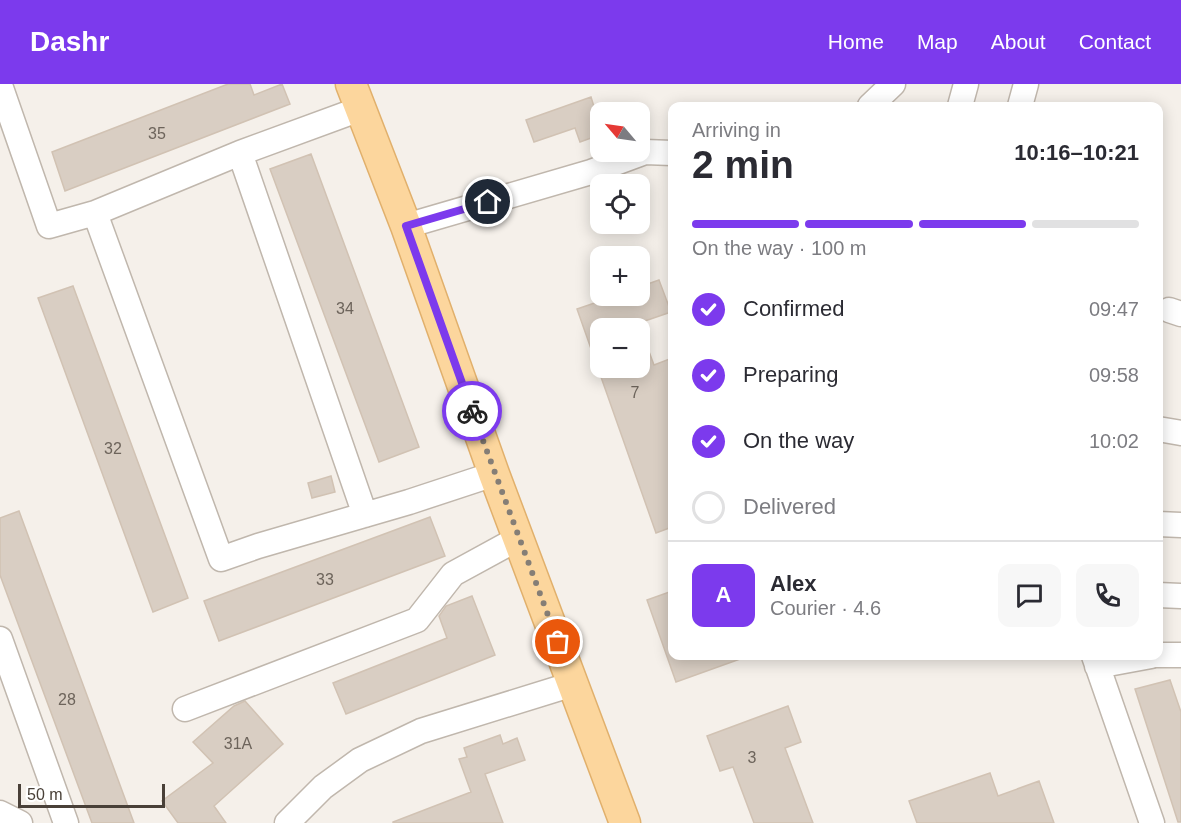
<!DOCTYPE html>
<html lang="en">
<head>
<meta charset="utf-8">
<style>
  :root { --surface:#fff; --page:#f7f7f7; --text:#2b2b33; --muted:#7c7c81; --line:#e1e1e2; --accent:#7c3aed }
  body { margin:0; font-family:Arial,sans-serif; background:var(--page); color:var(--text); height:100vh; display:flex; flex-direction:column; font-size:22px; white-space:nowrap }
  * { box-sizing:border-box; margin:0 }
  p { font-size:20px; color:var(--muted) }
  .icon { flex:none; width:33px; height:33px; fill:none; stroke:currentColor; stroke-width:2; stroke-linecap:round; stroke-linejoin:round }
  .map { position:relative; flex:1; overflow:hidden }
  .sheet { position:absolute; left:668px; top:18px; width:495px; height:558px; display:flex; flex-direction:column; background:var(--surface); border-radius:12px; box-shadow:0 3px 15px #0003 }
  .sheet>* { flex:none }
  .needle { width:39px; rotate:299deg }
  .controls { position:absolute; left:590px; top:18px; display:grid; gap:12px }
  .controls a { display:grid; place-items:center; width:60px; height:60px; border-radius:12px; background:var(--surface); box-shadow:0 3px 15px #0003; font-size:30px }
  .scale { position:absolute; left:18px; bottom:15px; width:147px; box-sizing:border-box; padding-left:6px; border:3px solid #494038; border-top:0; font-size:16px; line-height:21px; white-space:nowrap; color:#494038; -webkit-text-stroke:4px #fff; paint-order:stroke }
  .pin { position:absolute; display:grid; place-items:center; width:51px; height:51px; color:#fff; margin:-26px; border:3px solid #fff; border-radius:50%; box-shadow:0 2px 6px #0007 }
  .courier { position:absolute; display:grid; place-items:center; width:60px; height:60px; margin:-30px; border:4px solid #7c3aed; border-radius:50%; background:#fff; color:#222; box-shadow:0 2px 8px #0007 }
  .headline em { font-style:normal; font-weight:700 }
  .headline div { display:flex; flex-direction:column-reverse }
  .headline { display:flex; align-items:center; justify-content:space-between; height:102px; padding:0 24px }
  h1 { font-size:39px; font-weight:700; line-height:45px }
  .bar { display:grid; grid-template-columns:repeat(4,1fr); gap:9px 6px; align-content:center; height:72px; padding:0 24px }
  .bar i { height:8px; border-radius:4px; background:var(--line) }
  .bar .current { background:var(--accent) }
  .bar p { grid-column:span 4 }
  .line { display:flex; align-items:center; gap:15px; padding:0 24px; border-top:2px solid var(--line) }
  .line div { flex:1 }
  .round { display:grid; place-items:center; flex:none; width:63px; height:63px; border-radius:12px; background:var(--page) }
  ol { padding:0 24px; list-style:none }
  li { display:flex; align-items:center; gap:18px; height:66px }
  li p { margin-inline-start:auto }
  li .icon { padding:6px; border-radius:50%; background:var(--accent); color:#fff; stroke-width:4 }
  li:last-child { color:var(--muted) }
  li i { width:33px; height:33px; border:3px solid var(--line); border-radius:50% }
  header { display:flex; align-items:center; gap:36px; box-sizing:border-box; height:84px; padding:0 30px; background:var(--accent); color:#fff }
  header strong { font-size:28px }
  nav { display:flex; gap:33px; margin-inline-start:auto; font-size:21px }
  .map>svg:first-child { display:block }
  .building { fill:#d9cec3; stroke:#d1c2b3; stroke-width:1.5 }
  .lines { fill:none; stroke-linecap:round; stroke-linejoin:round }
  .minor-casing { stroke:#c0b7ad; stroke-width:27 }
  .major-casing { stroke:#e1b06c; stroke-width:33 }
  .minor { stroke:#fff; stroke-width:24 }
  .major { stroke:#fcd69d; stroke-width:30 }
  .done { stroke:#857e76; stroke-width:6; stroke-dasharray:0 10.8 }
  .route { stroke:#7c3aed; stroke-width:8 }
  .labels { text-anchor:middle; stroke-width:6; stroke-linejoin:round; paint-order:stroke }
  .number-label { font-size:16px; fill:#6d645b }
</style>
</head>
<body>
<header>
<strong>Dashr</strong>
<nav><a>Home</a><a>Map</a><a>About</a><a>Contact</a></nav>
</header>
<div class="map">
<svg width="1181" height="739" viewBox="0 0 1181 739">
  <rect width="100%" height="100%" fill="#f5f0ea"/>
  <path class="building" d="M 228,0 L 250,0 L 254,11 L 282,0 L 290,20 L 65,107 L 52,68 Z
    M 591,13 L 596,29 L 594,53 L 580,58 L 575,44 L 534,58 L 526,36 Z
    M 311,70 L 419,363 L 379,378 L 270,85 Z
    M 659,196 L 671,228 L 639,239 L 641,244 L 600,244 L 599,284 L 639,284 L 639,246 L 641,246 L 654,281 L 672,274 L 672,443 L 656,449 L 577,225 L 615,212 L 639,212 L 639,203 Z
    M 73,202 L 188,514 L 153,528 L 38,214 Z
    M 331,392 L 335,408 L 312,414 L 308,399 Z
    M 19,427 L 134,739 L 92,739 L 0,491 L 0,434 Z
    M 430,433 L 445,472 L 219,557 L 204,517 Z
    M 672,507 L 672,572 L 743,572 L 743,574 L 676,598 L 647,516 Z
    M 472,512 L 495,571 L 346,630 L 333,599 L 447,554 L 439,532 L 446,522 Z
    M 1170,596 L 1181,628 L 1181,738 L 1178,738 L 1135,605 Z
    M 245,617 L 283,660 L 214,722 L 226,739 L 178,739 L 162,717 L 213,679 L 193,658 L 234,622 Z
    M 788,622 L 801,658 L 785,664 L 813,739 L 754,739 L 733,683 L 720,687 L 707,652 Z
    M 500,651 L 503,660 L 517,654 L 525,676 L 485,690 L 503,739 L 393,739 L 393,738 L 471,708 L 459,675 L 467,673 L 464,664 Z
    M 990,689 L 998,712 L 1039,697 L 1054,739 L 917,739 L 909,717 Z"/>
  <g class="lines">
    <g class="minor-casing">
      <path id="minor" d="M 0,1 L 49,142 L 95,129 L 240,69 L 360,25
        M 870,22 L 893,0
        M 960,22 L 966,0
        M 1020,22 L 1026,0
        M 240,69 L 365,431
        M 95,129 L 221,475 L 258,462 L 409,418 L 494,390
        M 406,142 L 591,88 L 645,68 L 672,69
        M 1169,226 L 1181,230
        M 1158,345 L 1181,349
        M 1158,440 L 1181,441
        M 1158,511 L 1181,512
        M 0,555 L 66,739
        M 1158,571 L 1181,571
        M 1094,572 L 1152,739
        M 1097,582 L 1151,572
        M 185,625 L 417,536 L 453,490 L 519,454
        M 0,729 L 20,739
        M 287,739 L 323,703 L 360,676 L 421,647 L 573,600"/>
    </g>
    <g class="major-casing">
      <path id="major" d="M 351,0 L 406,142 L 494,390 L 625,739"/>
    </g>
    <use href="#minor" class="minor"/>
    <use href="#major" class="major"/>
  </g>
  <g class="lines">
    <path class="done" d="M 472,327 L 558,558"/>
    <path class="route" d="M 472,327 L 406,142 L 488,118"/>
  </g>
  <g class="labels">
    <g class="number-label">
      <text x="157" y="55">35</text>
      <text x="345" y="230">34</text>
      <text x="635" y="314">7</text>
      <text x="113" y="370">32</text>
      <text x="325" y="501">33</text>
      <text x="67" y="621">28</text>
      <text x="238" y="665">31А</text>
      <text x="752" y="679">3</text>
    </g>
  </g>
</svg>
<div class="controls">
<a><svg class="needle" viewBox="-14 -14 28 28"><path d="M0-13l5 13h-10z" fill="#e53935"/><path d="M0 13l5-13h-10z" fill="#7c7c81"/></svg></a>
<a><svg class="icon" aria-label="locate" viewBox="0 0 24 24"><circle cx="12" cy="12" r="6"/><path d="M12 2v4M12 18v4M2 12h4M18 12h4"/></svg></a>
<a>+</a>
<a>−</a>
</div>
<div class="scale">50 m</div>
<div class="pin" style="left:558px;top:558px;background:#ea580c"><svg class="icon" aria-label="bag" viewBox="0 0 24 24"><path d="M5 8h14l-1 12H6zM9 8a3 3 0 0 1 6 0"/></svg></div>
<div class="pin" style="left:488px;top:118px;background:#1f2937"><svg class="icon" aria-label="home" viewBox="0 0 24 24"><path d="M3 11l9-7 9 7M6 9v11h12V9"/></svg></div>
<div class="courier" style="left:472px;top:327px"><svg class="icon" aria-label="bike" viewBox="0 0 24 24"><circle cx="6" cy="16" r="4"/><circle cx="18" cy="16" r="4"/><path d="M6 16l4-8h5l3 8M10 8l3 8H6M13 5h3"/></svg></div>
<section class="sheet">
<div class="headline"><div><h1>2 min</h1><p>Arriving in</p></div><em>10:16–10:21</em></div>
<div class="bar"><i class="current"></i><i class="current"></i><i class="current"></i><i></i><p>On the way · 100 m</p></div>
<ol>
<li><svg class="icon" aria-label="check" viewBox="0 0 24 24"><path d="M5 12l5 5 9-10"/></svg>Confirmed<p>09:47</p></li>
<li><svg class="icon" aria-label="check" viewBox="0 0 24 24"><path d="M5 12l5 5 9-10"/></svg>Preparing<p>09:58</p></li>
<li><svg class="icon" aria-label="check" viewBox="0 0 24 24"><path d="M5 12l5 5 9-10"/></svg>On the way<p>10:02</p></li>
<li><i></i>Delivered</li>
</ol>
<div class="line" style="height:108px"><b class="round" style="background:var(--accent);color:#fff">A</b><div><b>Alex</b><p>Courier · 4.6</p></div><a class="round"><svg class="icon" aria-label="chat" viewBox="0 0 24 24"><path d="M4 5h16v11H9l-5 4z"/></svg></a><a class="round"><svg class="icon" aria-label="phone" viewBox="0 0 24 24"><path d="M5 4h4l2 5-3 2q2 4 5 5l2-3 5 2v4C11 20 4 13 5 4z"/></svg></a></div>
</section>
</div>
</body>
</html>
